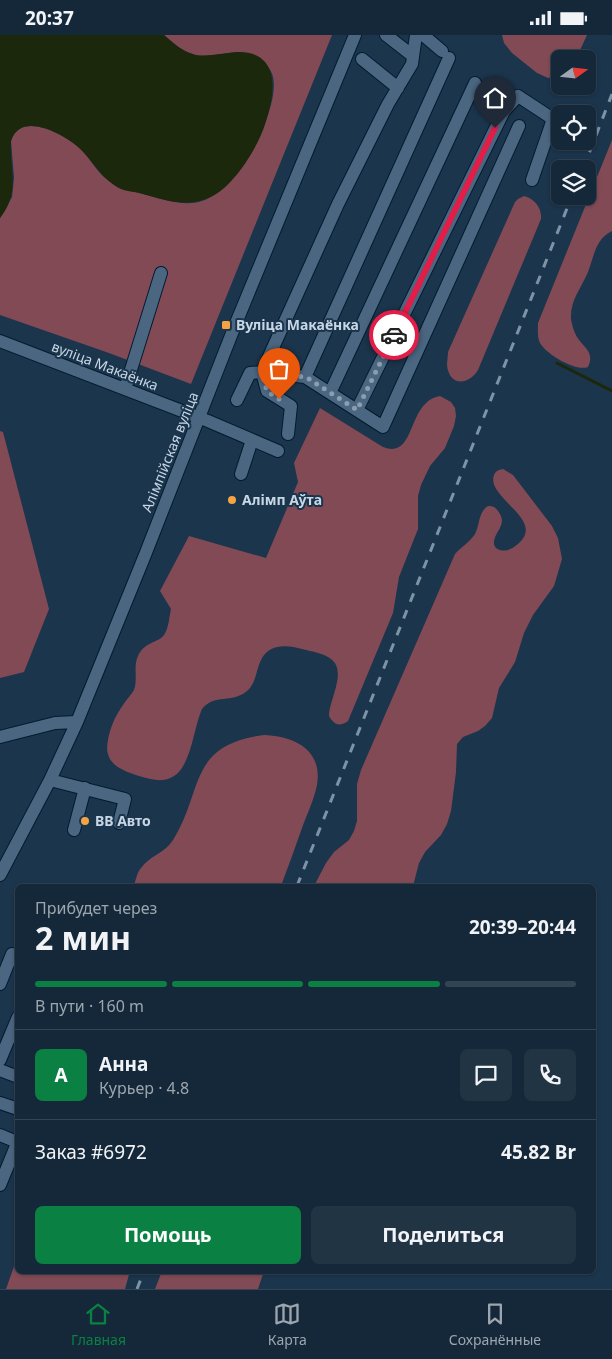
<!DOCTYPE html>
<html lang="ru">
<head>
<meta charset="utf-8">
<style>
  :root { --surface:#142839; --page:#213444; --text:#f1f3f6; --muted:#9da6ae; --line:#334453; --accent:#0b8043 }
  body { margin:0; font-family:"Noto Sans",sans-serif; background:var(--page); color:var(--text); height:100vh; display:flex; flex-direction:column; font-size:19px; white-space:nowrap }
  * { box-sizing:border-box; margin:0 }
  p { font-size:16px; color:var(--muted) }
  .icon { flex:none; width:28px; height:28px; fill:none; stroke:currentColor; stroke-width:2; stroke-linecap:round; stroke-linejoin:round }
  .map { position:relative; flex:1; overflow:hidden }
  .drawer { position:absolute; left:15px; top:849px; width:581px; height:390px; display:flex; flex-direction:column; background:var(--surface); border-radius:8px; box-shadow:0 1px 4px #0004,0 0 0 1px var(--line) }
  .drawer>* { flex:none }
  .needle { width:32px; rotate:75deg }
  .buttons { position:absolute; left:551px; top:15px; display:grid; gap:10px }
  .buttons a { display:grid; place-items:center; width:45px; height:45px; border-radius:8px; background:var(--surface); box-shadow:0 1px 4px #0004,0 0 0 1px var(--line); font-size:25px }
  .pin { position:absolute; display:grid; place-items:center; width:42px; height:42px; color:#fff; margin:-51px -21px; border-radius:50% 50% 50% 0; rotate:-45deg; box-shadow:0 0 5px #0007 }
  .pin .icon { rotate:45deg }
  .courier { position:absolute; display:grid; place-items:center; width:50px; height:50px; margin:-25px; border:4px solid #e11d48; border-radius:50%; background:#fff; color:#222; box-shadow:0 1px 6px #0007 }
  .headline em { font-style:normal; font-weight:700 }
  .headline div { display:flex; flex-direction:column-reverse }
  .headline { display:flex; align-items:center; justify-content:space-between; height:85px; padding:0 20px }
  h1 { font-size:32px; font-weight:700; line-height:38px }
  .bar { display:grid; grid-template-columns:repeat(4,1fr); gap:8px 5px; align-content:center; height:60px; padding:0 20px }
  .bar i { height:6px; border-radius:4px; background:var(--line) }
  .bar .active { background:var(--accent) }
  .bar p { grid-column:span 4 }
  .line { display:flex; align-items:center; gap:12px; padding:0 20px; border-top:1px solid var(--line) }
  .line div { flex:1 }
  .round { display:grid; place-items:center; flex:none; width:52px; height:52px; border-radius:8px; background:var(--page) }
  .button { display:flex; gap:10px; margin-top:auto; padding:10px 20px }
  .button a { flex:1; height:58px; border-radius:8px; background:var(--accent); color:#fff; font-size:20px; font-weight:700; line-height:58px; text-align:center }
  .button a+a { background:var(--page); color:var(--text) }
  .status { display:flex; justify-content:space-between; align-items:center; height:35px; padding:0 25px; background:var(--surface); direction:ltr }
  .status svg { height:14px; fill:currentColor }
  .dock { display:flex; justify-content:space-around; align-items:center; height:70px; border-top:1px solid var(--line); background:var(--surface); font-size:14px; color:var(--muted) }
  .dock a { display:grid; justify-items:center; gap:2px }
  .dock .active { color:var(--accent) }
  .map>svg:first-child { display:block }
  .green { fill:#824a55 }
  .water { fill:#1c280b }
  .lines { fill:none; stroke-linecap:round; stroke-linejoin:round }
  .stream { stroke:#1c280b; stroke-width:3 }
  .minor-casing { stroke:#021b31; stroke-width:14 }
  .minor { stroke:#4b6680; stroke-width:12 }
  .rail { stroke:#7f93a6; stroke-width:3; stroke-dasharray:9 9; stroke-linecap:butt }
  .done { stroke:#8b9eb0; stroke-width:5; stroke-dasharray:0 9 }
  .route { stroke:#e11d48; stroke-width:6 }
  .poi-dot { fill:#f4a443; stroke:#1b354c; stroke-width:2 }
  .labels { text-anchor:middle; stroke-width:4; stroke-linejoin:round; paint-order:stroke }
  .poi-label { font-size:14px; font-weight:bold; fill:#c7d7e6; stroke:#1b354c; text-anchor:start }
  .street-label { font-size:14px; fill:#c7d7e6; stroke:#1b354c }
</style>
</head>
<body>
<div class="status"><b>20:37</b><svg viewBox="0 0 49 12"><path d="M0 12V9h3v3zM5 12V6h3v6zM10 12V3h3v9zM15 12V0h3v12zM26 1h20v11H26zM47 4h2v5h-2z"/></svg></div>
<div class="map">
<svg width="612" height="1254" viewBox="0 0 612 1254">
  <rect width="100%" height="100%" fill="#1b354c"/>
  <path class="green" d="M 164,0 L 332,0 L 191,349 L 109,318 L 0,280 L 0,183 L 12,162 L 14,143 L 11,106 C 20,76 62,98 78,111 C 89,121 96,137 108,145 C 118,152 132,156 143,159 C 161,164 184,172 202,166 C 228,158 257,114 265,89 C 270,74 281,44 267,31 C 264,29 260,27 257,25 C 252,21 247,18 241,17 C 226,17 210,23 195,20 C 183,17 173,8 164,0 Z
    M 502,0 L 587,0 L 576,24 L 560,24 L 560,40 L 548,43 L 537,38 L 512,18 L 504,8 Z
    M 612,105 L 612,196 C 595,204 594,222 588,237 C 581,254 570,265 571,284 C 572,290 574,297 577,302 C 584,313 595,317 588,332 C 576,337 546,319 540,308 C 537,302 538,295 538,288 Z
    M 524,161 C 535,164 542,173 541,184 L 478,335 C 468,351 449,351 447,330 C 447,326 448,321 448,317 L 515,167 L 518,164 Z
    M 440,361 L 451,367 L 455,373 L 456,381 L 454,391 L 445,413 L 430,431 L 421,450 L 418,461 L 418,494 L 399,542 L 393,578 L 348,686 C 340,692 334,690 329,681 C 329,674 332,666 334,659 C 345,624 332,621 302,614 C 291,611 278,609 268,616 C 255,626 259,646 247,656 C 232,669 215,658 202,674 C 194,692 192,723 178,738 C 166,749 153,745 139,741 C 121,735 103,729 108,705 C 110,693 115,681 123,670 C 126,665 131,660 134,655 C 138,644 133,631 138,621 C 144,607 158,608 164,600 C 169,593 169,582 171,574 L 160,556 L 189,501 L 266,523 L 298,447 L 294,428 L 320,373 L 383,412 C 417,425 406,367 440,361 Z
    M 0,396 L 3,397 L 49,574 L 24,637 L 0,643 Z
    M 503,434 L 513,440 L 552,491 L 558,503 L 562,524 L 554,551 L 533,580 L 524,598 L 515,627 L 499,653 L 492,683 L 485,691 L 478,696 L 463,702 L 457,709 L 456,737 L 451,776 L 447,789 L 441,800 L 425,817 L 419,828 L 413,851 L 314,851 L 326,828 L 334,817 L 349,805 L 354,796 L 357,786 L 357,749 L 361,735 L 455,519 C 461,512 470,507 475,499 C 480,490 478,477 488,471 C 493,471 495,472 498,476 C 508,489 496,495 494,506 C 494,510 494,510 496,513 C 502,517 508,516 514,512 C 552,486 485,464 494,440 C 496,436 498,435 503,434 Z
    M 264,700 C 293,701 323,714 317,750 C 314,765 307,779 302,793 C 295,813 288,832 281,851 L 119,851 L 120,850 L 134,850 C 136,845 137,837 141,833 C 149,821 165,818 173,805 C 204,756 187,710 264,700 Z
    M 17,1223 L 18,1236 L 130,1236 L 125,1254 L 6,1254 Z
    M 162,1236 L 264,1236 L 258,1254 L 155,1254 Z"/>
  <path class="water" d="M 0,0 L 164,0 C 173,8 183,17 196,20 C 209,22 223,18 237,17 C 282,16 275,60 265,89 C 258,112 236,147 216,159 C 191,174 168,166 143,159 C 133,156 123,157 114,150 C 99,140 91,123 78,112 C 62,98 20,76 11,106 C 9,137 21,156 0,183 Z"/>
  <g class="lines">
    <path class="stream" d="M 557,328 L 612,356"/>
    <g class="minor-casing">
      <path id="minor" d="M 386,0 L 413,21
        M 423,0 L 442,16
        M 362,24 L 398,53
        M 0,306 L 208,386 L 278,416
        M 305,342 L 449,23
        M 125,354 L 161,238
        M 330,358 L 475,48
        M 237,365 L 250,338 L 262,337 L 305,342 L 383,392 L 519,91
        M 357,375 L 504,76 L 518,61 L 553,84 L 532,145
        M 288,399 L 291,371 L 267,356 L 262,337 L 338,169 L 388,69 L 412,29 L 416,0
        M 241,439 L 252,405
        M 0,702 L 55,688 L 77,687
        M 50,745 L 125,764 L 119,788
        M 74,795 L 85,753
        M 0,840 L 50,745 L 77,687 L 145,520 L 234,293 L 355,0
        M 0,949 L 12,919
        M 0,1025 L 18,982
        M 0,1035 L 18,1042
        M 0,1068 L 18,1074
        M 0,1100 L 17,1107
        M 0,1150 L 18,1106"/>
    </g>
    <use href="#minor" class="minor"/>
    <path class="rail" d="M 583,134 L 612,59
      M 297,851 L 572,161
      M 137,1254 L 144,1236"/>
  </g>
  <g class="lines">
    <path class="done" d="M 279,364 L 267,356 L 262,338 L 306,342 L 357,375 L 394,300"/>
    <path class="route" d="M 394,300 L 495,93"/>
  </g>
  <g class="poi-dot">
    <rect x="221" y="285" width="10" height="10" rx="2.5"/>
    <circle cx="232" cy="465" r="5"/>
    <circle cx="85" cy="786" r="5"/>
  </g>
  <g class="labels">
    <g class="poi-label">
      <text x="236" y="295">Вуліца Макаёнка</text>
      <text x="242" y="470">Алімп Аўта</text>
      <text x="95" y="791">ВВ Авто</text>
    </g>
    <g class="street-label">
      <text transform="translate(105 331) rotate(21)" y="5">вуліца Макаёнка</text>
      <text transform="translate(170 417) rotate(-68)" y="5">Алімпійская вуліца</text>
    </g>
  </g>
</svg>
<div class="buttons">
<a><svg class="needle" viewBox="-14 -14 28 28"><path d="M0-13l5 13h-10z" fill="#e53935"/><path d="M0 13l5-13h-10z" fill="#9da6ae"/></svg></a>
<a><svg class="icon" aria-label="locate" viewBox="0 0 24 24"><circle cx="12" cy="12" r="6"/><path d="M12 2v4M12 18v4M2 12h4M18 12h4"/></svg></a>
<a><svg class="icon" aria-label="layers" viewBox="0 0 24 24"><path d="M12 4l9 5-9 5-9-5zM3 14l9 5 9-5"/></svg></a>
</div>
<div class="pin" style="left:279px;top:364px;background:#ea580c"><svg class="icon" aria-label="bag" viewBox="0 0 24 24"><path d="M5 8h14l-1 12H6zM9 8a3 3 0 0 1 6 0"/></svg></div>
<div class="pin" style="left:495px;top:93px;background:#1f2937"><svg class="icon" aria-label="home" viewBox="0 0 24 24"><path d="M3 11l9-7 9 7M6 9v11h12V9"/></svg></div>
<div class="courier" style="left:394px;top:300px"><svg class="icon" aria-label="car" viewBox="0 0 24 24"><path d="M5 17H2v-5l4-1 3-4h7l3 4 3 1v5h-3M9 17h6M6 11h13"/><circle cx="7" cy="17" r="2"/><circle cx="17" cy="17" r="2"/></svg></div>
<section class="drawer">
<div class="headline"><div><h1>2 мин</h1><p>Прибудет через</p></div><em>20:39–20:44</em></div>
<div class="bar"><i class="active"></i><i class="active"></i><i class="active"></i><i></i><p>В пути · 160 m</p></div>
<div class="line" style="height:90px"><b class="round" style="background:var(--accent);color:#fff">А</b><div><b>Анна</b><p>Курьер · 4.8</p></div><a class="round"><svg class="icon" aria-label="chat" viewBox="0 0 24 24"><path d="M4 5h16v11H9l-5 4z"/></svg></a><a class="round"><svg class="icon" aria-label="phone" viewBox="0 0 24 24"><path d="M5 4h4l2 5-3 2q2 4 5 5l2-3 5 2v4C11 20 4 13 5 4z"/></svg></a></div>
<div class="line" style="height:65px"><div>Заказ #6972</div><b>45.82 Br</b></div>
<div class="button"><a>Помощь</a><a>Поделиться</a></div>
</section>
</div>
<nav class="dock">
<a class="active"><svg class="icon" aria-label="home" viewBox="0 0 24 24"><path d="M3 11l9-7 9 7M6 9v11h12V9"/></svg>Главная</a>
<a><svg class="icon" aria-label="map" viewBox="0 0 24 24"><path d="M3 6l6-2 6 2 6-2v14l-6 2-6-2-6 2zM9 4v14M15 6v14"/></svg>Карта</a>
<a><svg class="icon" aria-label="saved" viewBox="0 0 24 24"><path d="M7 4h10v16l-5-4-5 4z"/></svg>Сохранённые</a>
</nav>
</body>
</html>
